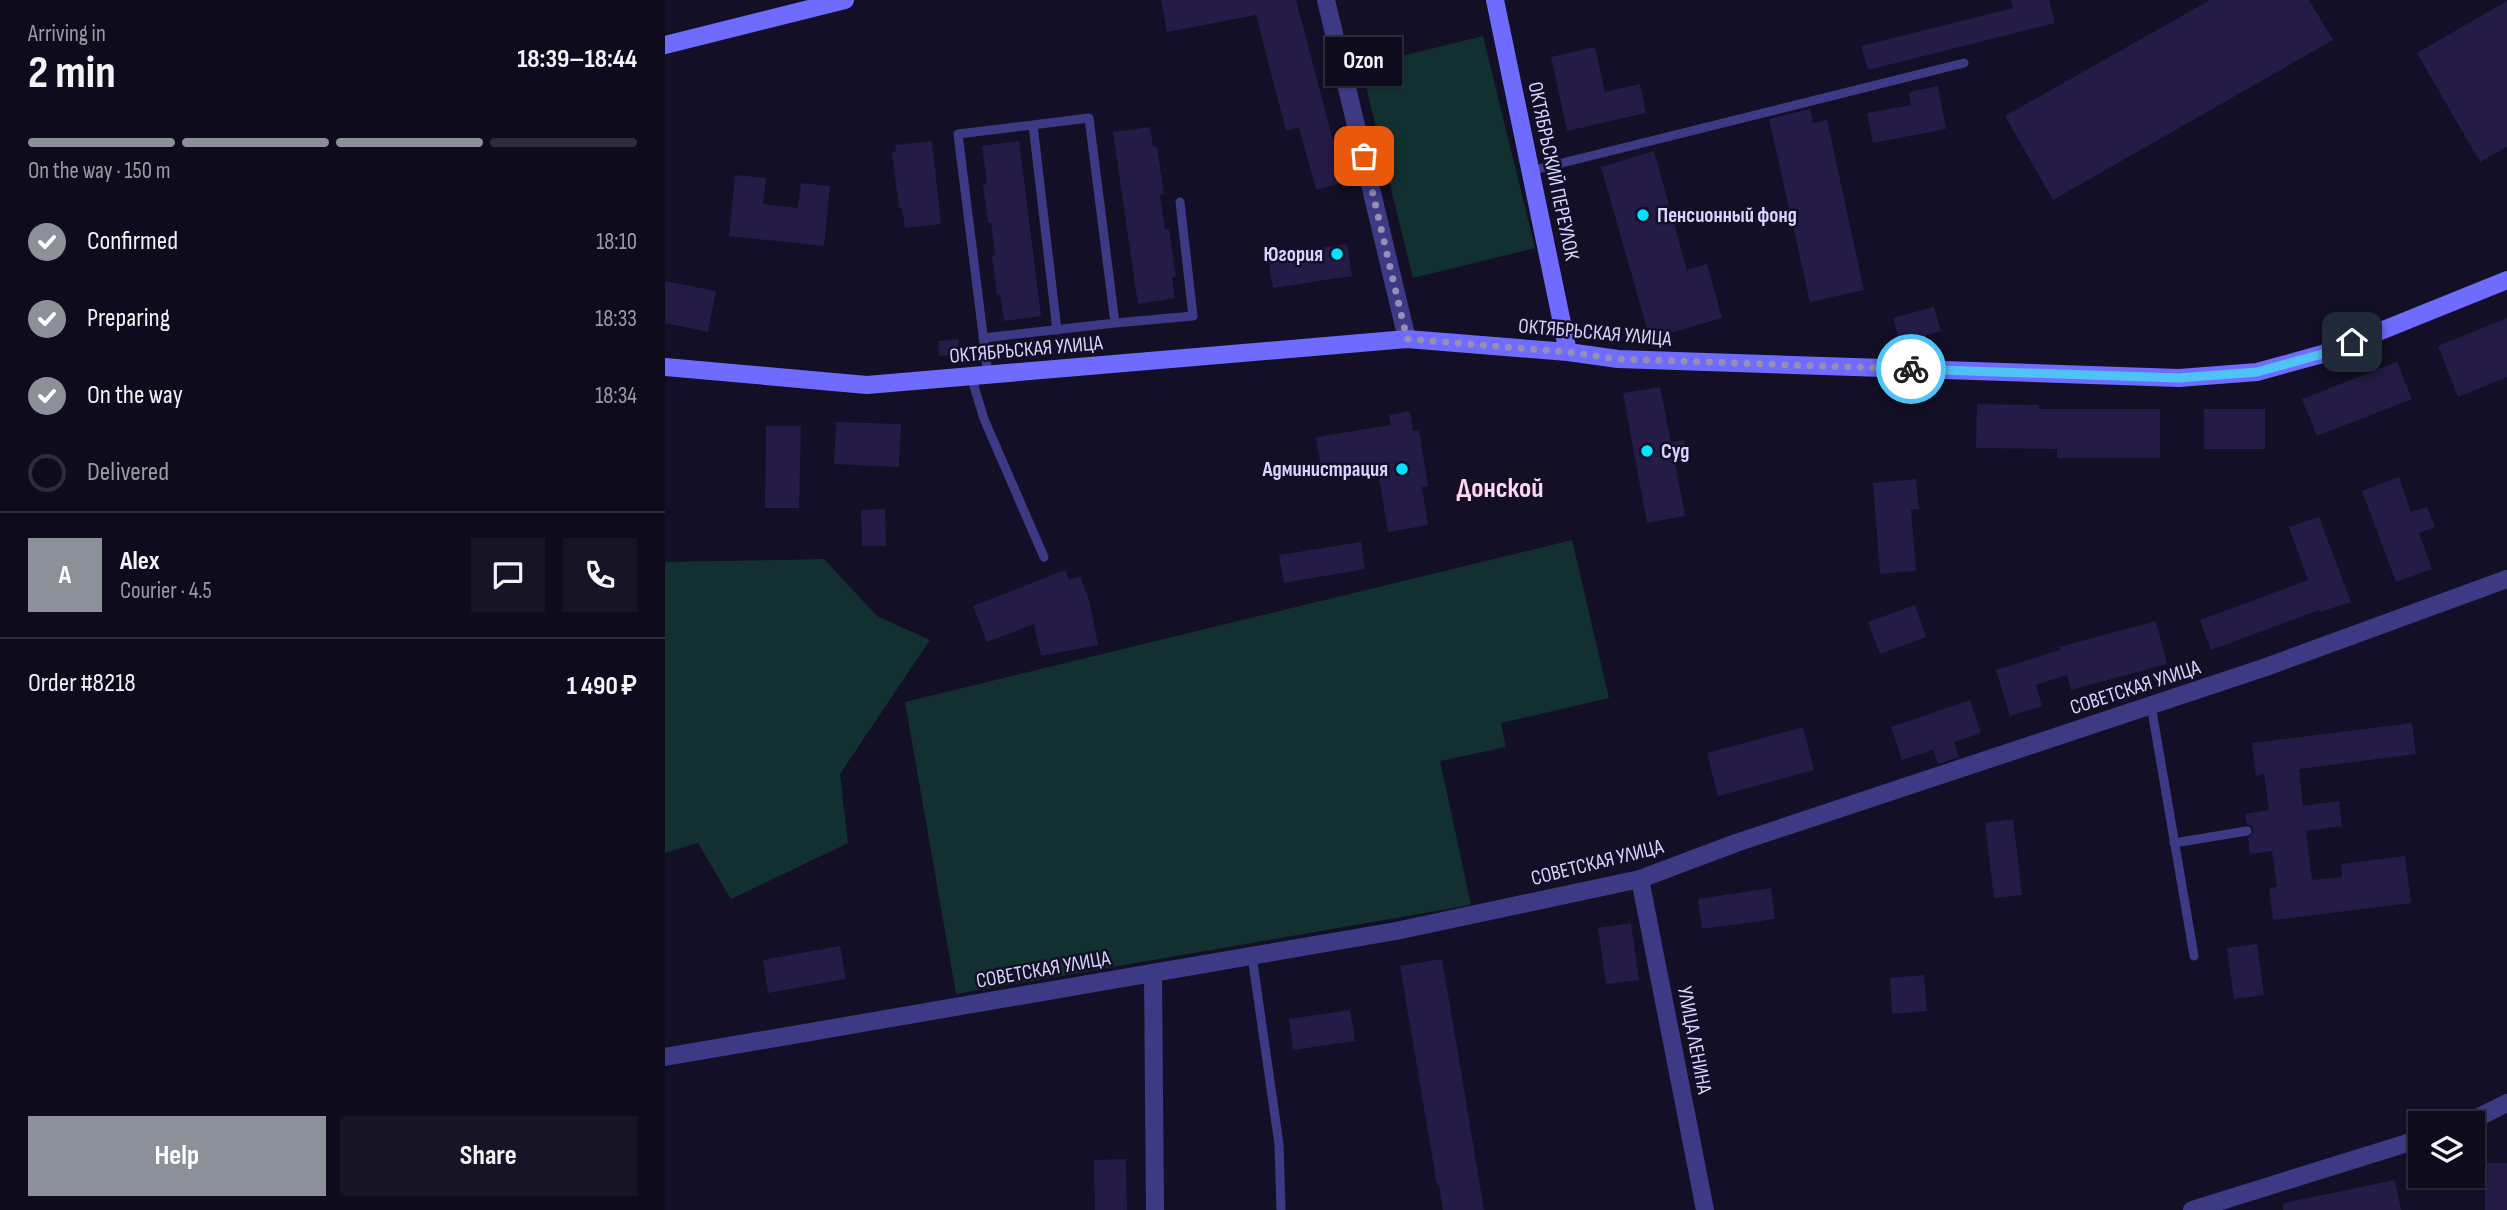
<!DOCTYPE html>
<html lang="en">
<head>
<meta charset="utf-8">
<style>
  :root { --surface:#0e0b1c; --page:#171425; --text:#f1f3f6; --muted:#9b9ba3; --line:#2e2b3b; --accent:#8c9099 }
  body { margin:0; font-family:"Sofia Sans Condensed",sans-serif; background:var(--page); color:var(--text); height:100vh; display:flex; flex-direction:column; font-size:26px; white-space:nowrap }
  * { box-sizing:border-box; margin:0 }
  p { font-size:23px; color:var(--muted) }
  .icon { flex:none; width:38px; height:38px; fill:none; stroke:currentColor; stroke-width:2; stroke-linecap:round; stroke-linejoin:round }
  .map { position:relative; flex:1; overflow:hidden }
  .sheet { display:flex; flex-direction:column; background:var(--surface); width:665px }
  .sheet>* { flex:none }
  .fabs { position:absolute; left:1743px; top:1111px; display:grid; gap:14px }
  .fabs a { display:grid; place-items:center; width:77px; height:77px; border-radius:0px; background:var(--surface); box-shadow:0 2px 5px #0004,0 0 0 2px var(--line); font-size:35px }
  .pin { position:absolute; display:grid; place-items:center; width:60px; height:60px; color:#fff; margin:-30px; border-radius:14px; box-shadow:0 4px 10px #0006 }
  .courier { position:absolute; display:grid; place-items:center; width:70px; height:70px; margin:-35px; border:5px solid #4fc3f7; border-radius:50%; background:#fff; color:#222; box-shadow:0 2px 9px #0007 }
  .bubble { position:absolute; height:49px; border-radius:0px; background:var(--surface); box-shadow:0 2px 5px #0004,0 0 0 2px var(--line); font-size:23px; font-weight:700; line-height:49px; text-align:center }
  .headline em { font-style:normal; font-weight:700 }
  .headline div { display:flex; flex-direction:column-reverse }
  .headline { display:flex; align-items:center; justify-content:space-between; height:119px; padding:0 28px }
  h1 { font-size:46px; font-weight:700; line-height:52px }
  .bar { display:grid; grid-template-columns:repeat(4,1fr); gap:10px 7px; align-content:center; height:84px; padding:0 28px }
  .bar i { height:9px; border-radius:5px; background:var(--line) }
  .bar .active { background:var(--accent) }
  .bar p { grid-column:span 4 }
  .line { display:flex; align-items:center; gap:18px; padding:0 28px; border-top:2px solid var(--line) }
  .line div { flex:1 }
  .round { display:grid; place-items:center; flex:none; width:74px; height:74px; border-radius:0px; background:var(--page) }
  ol { padding:0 28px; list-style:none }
  li { display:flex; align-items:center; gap:21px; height:77px }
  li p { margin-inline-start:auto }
  li .icon { padding:7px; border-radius:50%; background:var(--accent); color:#fff; stroke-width:4 }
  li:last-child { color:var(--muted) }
  li i { width:38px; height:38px; border:4px solid var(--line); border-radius:50% }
  .primary-button { display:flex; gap:14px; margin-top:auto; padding:14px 28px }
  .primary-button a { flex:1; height:80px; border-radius:0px; background:var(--accent); color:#fff; font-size:28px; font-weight:700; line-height:80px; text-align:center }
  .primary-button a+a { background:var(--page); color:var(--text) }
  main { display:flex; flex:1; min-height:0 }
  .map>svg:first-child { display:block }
  .green { fill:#12302f }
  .building { fill:#241b47 }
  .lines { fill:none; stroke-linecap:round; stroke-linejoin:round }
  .service { stroke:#3d3a85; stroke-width:9 }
  .minor { stroke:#3d3a85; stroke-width:18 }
  .tertiary { stroke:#3d3a85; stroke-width:18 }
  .secondary { stroke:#6f6bff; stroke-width:18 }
  .done { stroke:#948fb3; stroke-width:7; stroke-dasharray:0 12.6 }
  .route { stroke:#4fc3f7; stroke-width:9 }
  .poi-dot { fill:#00e5ff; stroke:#130f26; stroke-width:2.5 }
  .labels { text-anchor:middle; stroke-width:5; stroke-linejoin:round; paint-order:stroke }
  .street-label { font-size:21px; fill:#d9d4ff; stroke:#130f26 }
  .poi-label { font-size:21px; font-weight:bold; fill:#d9d4ff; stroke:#130f26; text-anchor:start }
  .district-label { font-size:28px; font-weight:bold; fill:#ffd6f0; stroke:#130f26 }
</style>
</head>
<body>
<main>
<section class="sheet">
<div class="headline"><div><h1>2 min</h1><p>Arriving in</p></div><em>18:39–18:44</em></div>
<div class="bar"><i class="active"></i><i class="active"></i><i class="active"></i><i></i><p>On the way · 150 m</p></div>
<ol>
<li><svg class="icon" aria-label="check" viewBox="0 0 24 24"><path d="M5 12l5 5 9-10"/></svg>Confirmed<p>18:10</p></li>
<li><svg class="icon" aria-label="check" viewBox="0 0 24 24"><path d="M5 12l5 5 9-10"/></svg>Preparing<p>18:33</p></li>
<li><svg class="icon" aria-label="check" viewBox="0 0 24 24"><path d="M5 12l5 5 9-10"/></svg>On the way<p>18:34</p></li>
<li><i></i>Delivered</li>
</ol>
<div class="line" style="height:126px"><b class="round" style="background:var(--accent);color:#fff">A</b><div><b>Alex</b><p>Courier · 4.5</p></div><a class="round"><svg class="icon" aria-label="chat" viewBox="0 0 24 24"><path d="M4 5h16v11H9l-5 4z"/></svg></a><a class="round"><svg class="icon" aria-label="phone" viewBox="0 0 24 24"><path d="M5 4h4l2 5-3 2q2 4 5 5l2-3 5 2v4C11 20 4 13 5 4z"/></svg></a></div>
<div class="line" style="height:91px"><div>Order #8218</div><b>1 490 ₽</b></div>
<div class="primary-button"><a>Help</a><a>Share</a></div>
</section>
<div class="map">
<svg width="1842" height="1210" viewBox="0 0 1842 1210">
  <rect width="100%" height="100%" fill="#130f26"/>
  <path class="green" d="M 818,36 L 870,248 L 748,278 L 696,66 Z
    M 907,540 L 944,698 L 836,723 L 841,747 L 775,761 L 806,905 L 291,994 L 240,702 Z
    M 159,559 L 212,616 L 265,640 L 175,774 L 183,843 L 66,899 L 33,843 L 0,853 L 0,562 Z"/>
  <path class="building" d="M 496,0 L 631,0 L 679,182 L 651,190 L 634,127 L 621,131 L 591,15 L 502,32 Z
    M 1346,0 L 1384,0 L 1390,23 L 1203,70 L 1196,46 L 1348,8 Z
    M 1545,0 L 1644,0 L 1668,40 L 1388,200 L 1340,116 Z
    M 1842,1 L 1842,147 L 1815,162 L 1752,53 Z
    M 930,47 L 940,92 L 975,84 L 981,113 L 902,131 L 886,57 Z
    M 1273,86 L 1281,129 L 1208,143 L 1202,113 L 1246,105 L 1244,92 Z
    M 1145,109 L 1148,123 L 1162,120 L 1199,290 L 1145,302 L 1104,119 Z
    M 485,127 L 488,147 L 492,147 L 499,194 L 495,195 L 500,229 L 504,229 L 511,277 L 507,277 L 510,298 L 473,304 L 448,132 Z
    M 267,141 L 276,224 L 240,228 L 237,208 L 234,208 L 227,152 L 231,152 L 230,145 Z
    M 354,141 L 376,316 L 339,321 L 335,294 L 332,295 L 327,256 L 330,255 L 326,222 L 323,223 L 318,184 L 322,184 L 317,146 Z
    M 989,151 L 1022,270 L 1042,264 L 1057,318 L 985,339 L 936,167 Z
    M 70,175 L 101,178 L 98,204 L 133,208 L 136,183 L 165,186 L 159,246 L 64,236 Z
    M 682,244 L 687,276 L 608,288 L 603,256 Z
    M 0,281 L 51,291 L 43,332 L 0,323 Z
    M 1269,307 L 1276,331 L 1235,342 L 1228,318 Z
    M 1842,318 L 1842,377 L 1793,397 L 1773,346 Z
    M 293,339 L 295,354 L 274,356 L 273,341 Z
    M 1732,362 L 1747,399 L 1652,436 L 1637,399 Z
    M 995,387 L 1006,443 L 1019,440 L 1023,460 L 1010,462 L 1020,516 L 982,523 L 958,393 Z
    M 1312,404 L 1374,405 L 1374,409 L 1495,409 L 1495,458 L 1392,458 L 1392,449 L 1311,448 Z
    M 1539,409 L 1600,409 L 1600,449 L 1539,449 Z
    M 745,411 L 748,431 L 754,430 L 763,486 L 757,487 L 763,525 L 723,532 L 712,465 L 657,474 L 651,437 L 726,425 L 724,415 Z
    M 171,422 L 236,424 L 234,467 L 169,464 Z
    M 101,426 L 136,426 L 134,508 L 100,508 Z
    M 1734,477 L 1746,512 L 1762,507 L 1770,527 L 1754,533 L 1767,569 L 1731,582 L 1697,491 Z
    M 1251,479 L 1254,509 L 1246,510 L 1251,571 L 1215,574 L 1208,483 Z
    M 220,509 L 221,546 L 197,546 L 196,510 Z
    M 1654,517 L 1686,602 L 1655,612 L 1654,610 L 1546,650 L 1535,620 L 1643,580 L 1624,527 Z
    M 696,542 L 700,569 L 619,583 L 614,555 Z
    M 400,570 L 404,580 L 415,576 L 424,600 L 433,645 L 376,656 L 369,624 L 322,642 L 308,606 Z
    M 1250,605 L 1261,637 L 1215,654 L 1203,622 Z
    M 1491,621 L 1502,664 L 1406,690 L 1402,675 L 1371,685 L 1377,706 L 1345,716 L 1331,670 L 1395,650 L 1394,647 Z
    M 1305,700 L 1316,733 L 1289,742 L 1294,757 L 1273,764 L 1268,750 L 1237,760 L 1226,727 Z
    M 1747,723 L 1751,754 L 1634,769 L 1638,806 L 1674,801 L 1677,826 L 1641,831 L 1647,880 L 1677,877 L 1676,864 L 1740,856 L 1746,903 L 1608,920 L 1604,888 L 1612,887 L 1607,851 L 1585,854 L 1583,838 L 1589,831 L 1587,826 L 1582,824 L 1580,814 L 1604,810 L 1599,774 L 1591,776 L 1587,743 Z
    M 1138,727 L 1149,770 L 1053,796 L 1042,753 Z
    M 1348,819 L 1357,895 L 1329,898 L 1320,823 Z
    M 1106,888 L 1110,919 L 1037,929 L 1033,899 Z
    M 966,923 L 974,980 L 941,984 L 933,928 Z
    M 1592,944 L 1599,995 L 1569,999 L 1562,948 Z
    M 175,946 L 181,979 L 103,993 L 98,960 Z
    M 777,959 L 794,1059 L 819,1210 L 778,1210 L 774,1185 L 772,1185 L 735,966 Z
    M 1259,975 L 1262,1011 L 1227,1014 L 1225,978 Z
    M 685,1010 L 690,1041 L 628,1050 L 624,1019 Z
    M 461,1159 L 462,1210 L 430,1210 L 429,1160 Z
    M 1820,1163 L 1842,1163 L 1842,1210 L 1820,1210 Z
    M 1730,1180 L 1736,1210 L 1618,1210 L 1618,1203 Z"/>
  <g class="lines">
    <path class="service" d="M 368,125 L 392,330
      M 865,171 L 1299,63
      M 450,323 L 528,316 L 515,202
      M 318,338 L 450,323 L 424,118 L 293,134 L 323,375
      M 306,376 L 319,419 L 379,557
      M 1486,705 L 1529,956
      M 1509,843 L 1582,831
      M 587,956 L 614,1144 L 616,1210"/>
    <path class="minor" d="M 661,0 L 742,339
      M 975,879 L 1040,1210
      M 488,974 L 490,1210
      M 1800,1124 L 1842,1103
      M 1527,1210 L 1755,1139"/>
    <path class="tertiary" d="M 0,1057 L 731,931 L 975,879 L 1071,843 L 1601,667 L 1842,579"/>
    <path class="secondary" d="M 830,0 L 903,352
      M 0,45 L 180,0
      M 0,367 L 202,385 L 742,339 L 903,352 L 953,359 L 1514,378 L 1592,372 L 1661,353 L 1842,280"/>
  </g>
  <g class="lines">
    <path class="done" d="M 699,156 L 742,339 L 903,352 L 953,359 L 1246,369"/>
    <path class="route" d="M 1246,369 L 1514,378 L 1592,372 L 1661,353 L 1687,342"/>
  </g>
  <g class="poi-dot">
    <circle cx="978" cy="215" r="7"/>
    <circle cx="672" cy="254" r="7"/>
    <circle cx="982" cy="451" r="7"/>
    <circle cx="737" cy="469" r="7"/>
  </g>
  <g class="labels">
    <g class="street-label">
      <text transform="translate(889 171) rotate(78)" y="7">ОКТЯБРЬСКИЙ ПЕРЕУЛОК</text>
      <text transform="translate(930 332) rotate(5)" y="7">ОКТЯБРЬСКАЯ УЛИЦА</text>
      <text transform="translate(361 349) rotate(-5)" y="7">ОКТЯБРЬСКАЯ УЛИЦА</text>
      <text transform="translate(1470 687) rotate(-18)" y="7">СОВЕТСКАЯ УЛИЦА</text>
      <text transform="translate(932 862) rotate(-14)" y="7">СОВЕТСКАЯ УЛИЦА</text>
      <text transform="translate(378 969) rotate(-10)" y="7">СОВЕТСКАЯ УЛИЦА</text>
      <text transform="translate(1030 1040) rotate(79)" y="7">УЛИЦА ЛЕНИНА</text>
    </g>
    <g class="poi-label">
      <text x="992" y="222">Пенсионный фонд</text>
      <text x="658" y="261" text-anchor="end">Югория</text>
      <text x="996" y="458">Суд</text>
      <text x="723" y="476" text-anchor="end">Администрация</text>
    </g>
    <g class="district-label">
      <text x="835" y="497">Донской</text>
    </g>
  </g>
</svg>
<div class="fabs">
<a><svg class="icon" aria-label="layers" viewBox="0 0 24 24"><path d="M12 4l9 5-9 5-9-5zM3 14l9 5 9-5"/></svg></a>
</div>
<div class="pin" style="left:699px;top:156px;background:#ea580c"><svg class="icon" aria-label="bag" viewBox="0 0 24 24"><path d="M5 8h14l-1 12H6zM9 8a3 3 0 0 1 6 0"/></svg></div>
<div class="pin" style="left:1687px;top:342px;background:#1f2937"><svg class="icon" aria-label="home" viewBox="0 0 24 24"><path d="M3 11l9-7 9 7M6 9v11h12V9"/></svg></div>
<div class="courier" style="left:1246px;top:369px"><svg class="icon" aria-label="bike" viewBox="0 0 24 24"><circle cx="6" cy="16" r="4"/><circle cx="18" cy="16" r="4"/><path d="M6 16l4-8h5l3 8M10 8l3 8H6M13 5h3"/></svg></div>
<div class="bubble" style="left:660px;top:37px;width:77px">Ozon</div>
</div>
</main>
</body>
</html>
